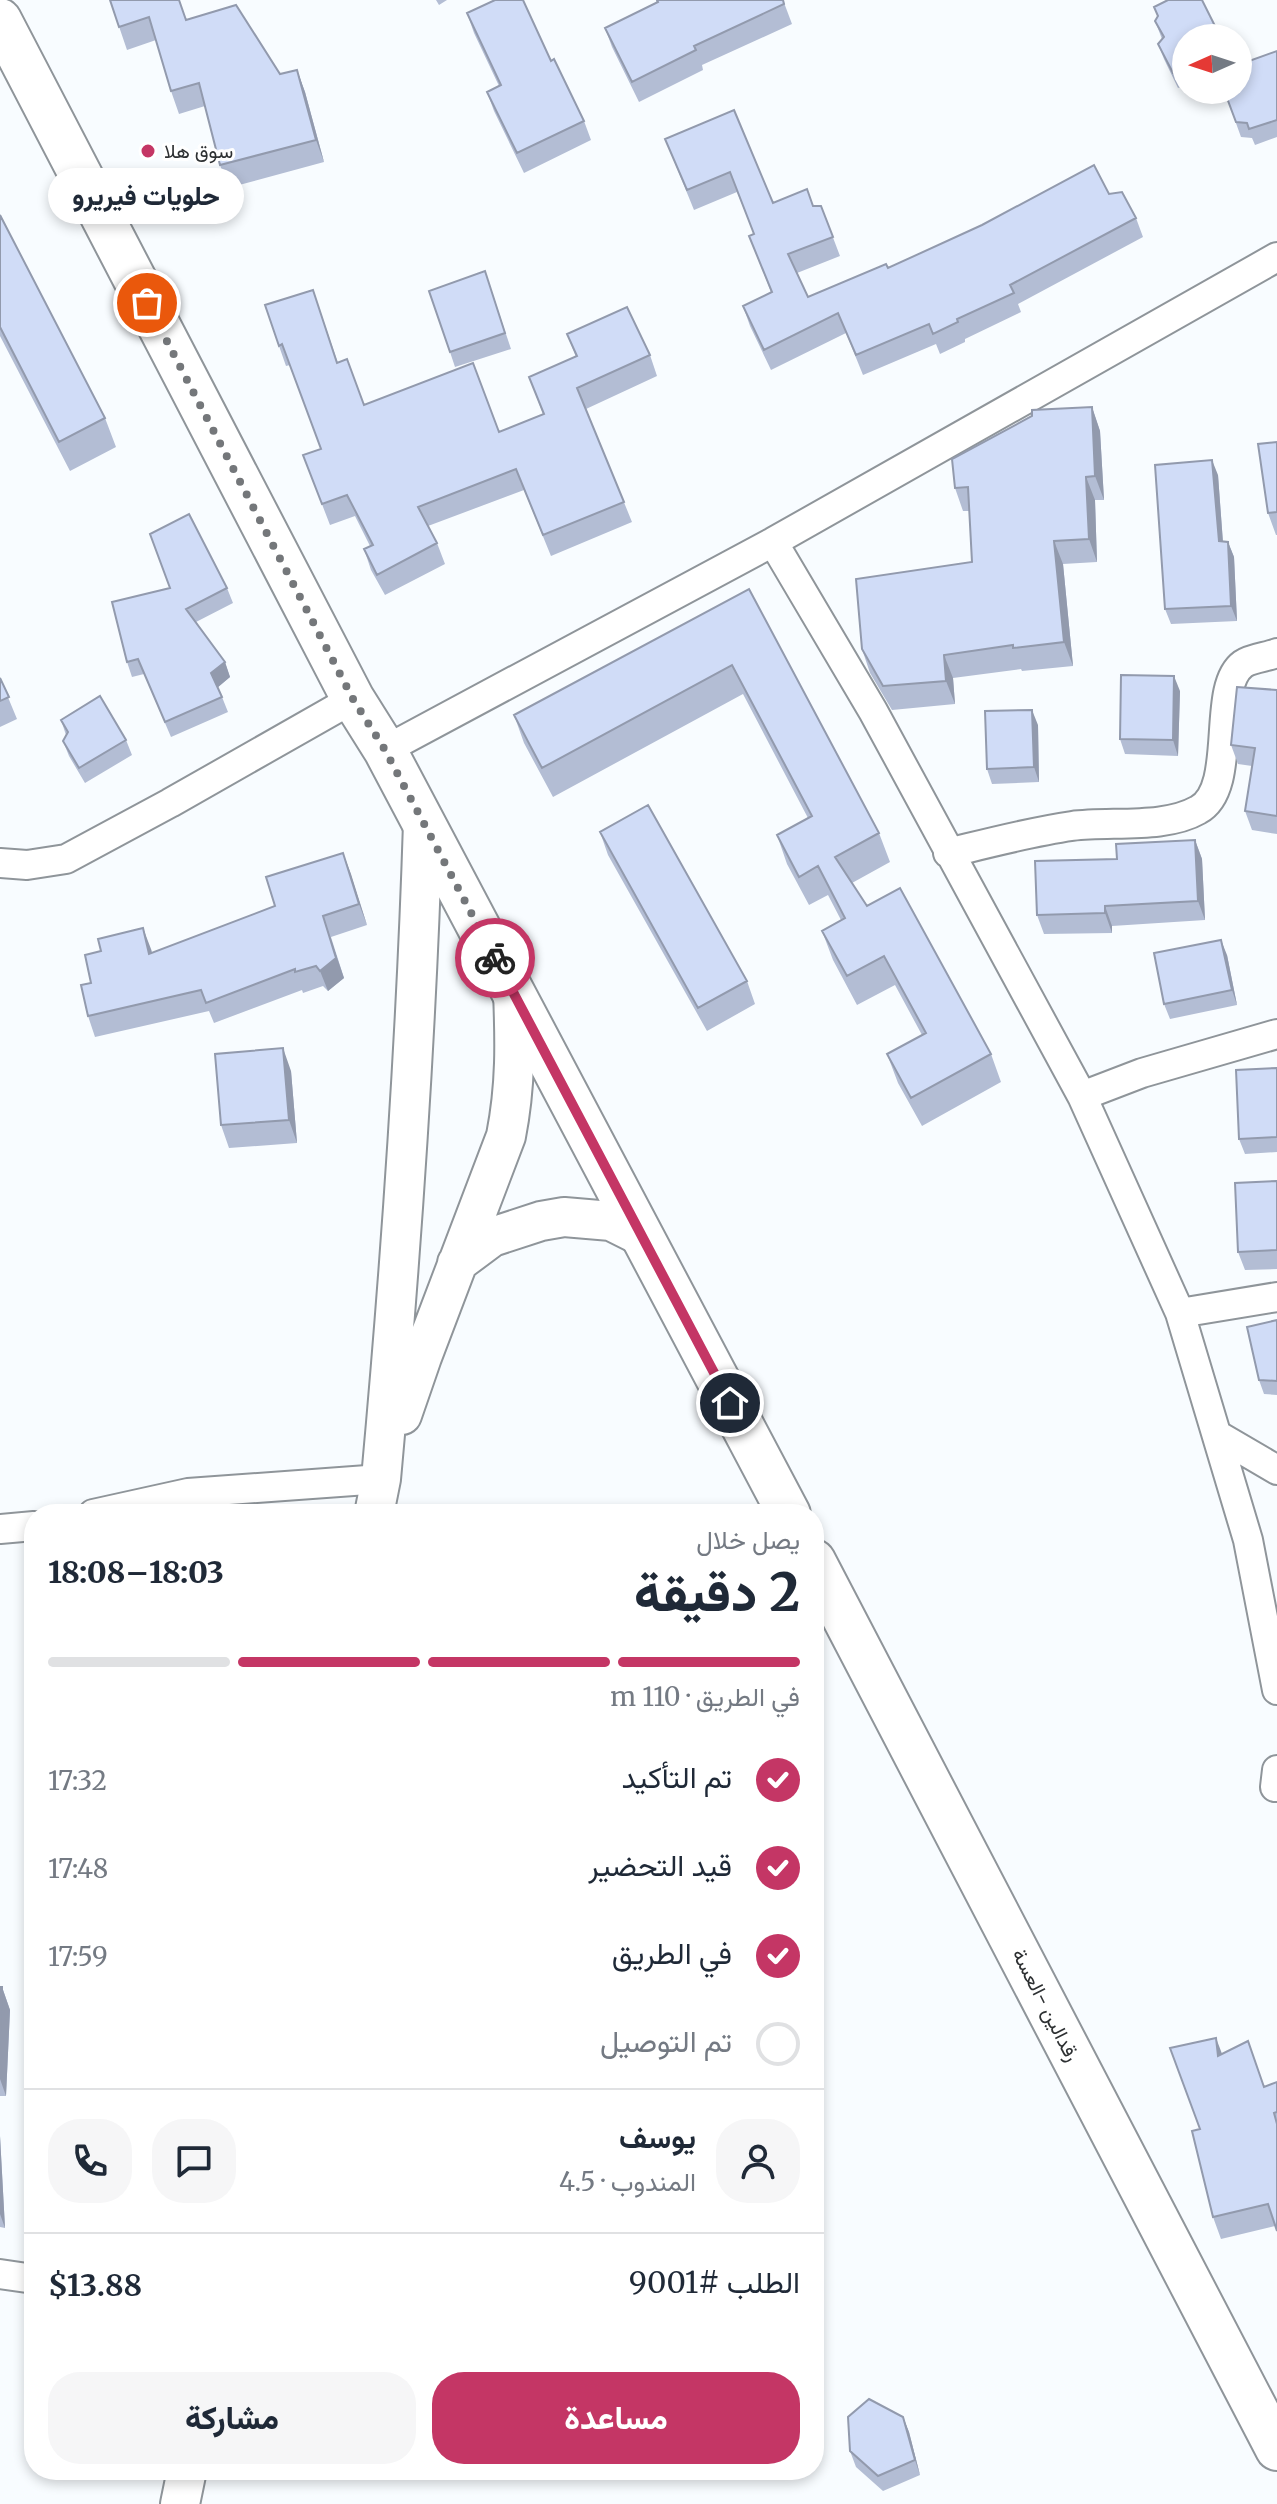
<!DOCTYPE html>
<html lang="ar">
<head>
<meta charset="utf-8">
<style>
  :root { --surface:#fff; --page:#f6f6f7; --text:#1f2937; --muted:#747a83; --line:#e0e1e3; --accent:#c43665 }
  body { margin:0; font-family:Merriweather,Vazirmatn,serif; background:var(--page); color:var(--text); direction:rtl; height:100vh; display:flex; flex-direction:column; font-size:30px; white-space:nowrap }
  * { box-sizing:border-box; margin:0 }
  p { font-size:26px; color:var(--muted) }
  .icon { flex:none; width:44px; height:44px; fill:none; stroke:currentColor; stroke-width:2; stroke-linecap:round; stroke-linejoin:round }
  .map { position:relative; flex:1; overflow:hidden; direction:ltr }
  .sheet { position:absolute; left:24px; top:1504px; width:800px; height:976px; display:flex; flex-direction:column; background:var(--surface); border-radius:32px; box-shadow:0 4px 12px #0003; direction:rtl }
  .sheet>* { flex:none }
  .needle { width:52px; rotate:267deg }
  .buttons { position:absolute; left:1172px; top:24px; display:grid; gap:16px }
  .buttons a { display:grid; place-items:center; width:80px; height:80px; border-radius:50%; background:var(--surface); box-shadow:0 4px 12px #0003; font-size:40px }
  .pin { position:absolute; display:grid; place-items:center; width:68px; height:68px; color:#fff; margin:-34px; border:4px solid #fff; border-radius:50%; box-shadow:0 2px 8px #0007 }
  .courier { position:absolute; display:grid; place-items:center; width:80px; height:80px; margin:-40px; border:6px solid #c43665; border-radius:50%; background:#fff; color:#222; box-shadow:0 2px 10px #0007 }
  .bubble { position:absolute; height:56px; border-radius:28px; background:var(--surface); box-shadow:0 4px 12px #0003; font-size:26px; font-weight:800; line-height:56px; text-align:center; direction:rtl }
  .summary em { font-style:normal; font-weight:800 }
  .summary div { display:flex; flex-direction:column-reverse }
  .summary { display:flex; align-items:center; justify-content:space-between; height:136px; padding:0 24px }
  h1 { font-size:52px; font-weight:800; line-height:60px }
  .bar { display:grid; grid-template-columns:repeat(4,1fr); gap:12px 8px; align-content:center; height:96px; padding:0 24px }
  .bar i { height:10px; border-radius:6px; background:var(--line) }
  .bar .on { background:var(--accent) }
  .bar p { grid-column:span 4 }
  .line { display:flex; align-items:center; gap:20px; padding:0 24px; border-top:2px solid var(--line) }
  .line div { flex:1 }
  .round { display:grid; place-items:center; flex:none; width:84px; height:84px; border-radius:32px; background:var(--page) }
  ol { padding:0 24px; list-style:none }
  li { display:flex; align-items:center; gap:24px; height:88px }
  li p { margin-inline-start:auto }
  li .icon { padding:8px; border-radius:50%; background:var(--accent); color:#fff; stroke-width:4 }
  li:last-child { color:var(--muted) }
  li i { width:44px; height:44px; border:4px solid var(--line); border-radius:50% }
  .action { display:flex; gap:16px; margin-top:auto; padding:16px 24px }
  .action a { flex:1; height:92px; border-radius:32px; background:var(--accent); color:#fff; font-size:32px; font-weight:800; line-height:92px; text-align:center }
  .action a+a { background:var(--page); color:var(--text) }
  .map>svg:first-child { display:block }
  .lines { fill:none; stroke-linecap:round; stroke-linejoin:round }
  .street-casing { stroke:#8f959a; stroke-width:32 }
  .secondary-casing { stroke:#8f959a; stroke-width:42 }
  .primary-casing { stroke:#8f959a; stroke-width:46 }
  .street { stroke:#fff; stroke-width:28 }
  .secondary { stroke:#fff; stroke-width:38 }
  .primary { stroke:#fff; stroke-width:42 }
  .wall { fill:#b3bdd4 }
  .shaded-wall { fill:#929aad }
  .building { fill:#d0dcf7; stroke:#929aad; stroke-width:2 }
  .done { stroke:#74777a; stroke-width:8; stroke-dasharray:0 14.4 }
  .route { stroke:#c43665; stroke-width:10 }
  .poi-dot { fill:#c43665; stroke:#fff; stroke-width:3 }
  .labels { text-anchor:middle; stroke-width:6; stroke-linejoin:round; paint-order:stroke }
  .poi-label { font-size:20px; fill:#2d3032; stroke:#fff; text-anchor:start }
  .street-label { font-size:20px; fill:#2d3032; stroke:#fff }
</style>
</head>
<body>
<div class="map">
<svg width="1277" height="2504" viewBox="0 0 1277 2504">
  <rect width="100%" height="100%" fill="#f8fcff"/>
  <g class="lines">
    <g class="street-casing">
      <path id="street" d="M 773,542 L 873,711 L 1082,1096 L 1180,1313 L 1248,1540 L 1277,1690
        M 385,750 L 773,542 L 1277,257
        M 948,853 C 989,843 1030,832 1072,826 C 1111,821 1165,829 1198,810 C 1239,788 1210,688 1243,664 C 1251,658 1267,657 1277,653
        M 0,863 L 27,865 L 66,859 L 170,803 L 353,699
        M 1082,1096 L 1142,1073 L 1277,1034
        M 1180,1313 L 1277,1297
        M 1219,1436 L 1277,1470
        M 93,1514 L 188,1493 L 381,1479
        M 0,1529 L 34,1526
        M 1275,1787 L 1277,1770
        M 0,2274 L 34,2279"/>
    </g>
    <g class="secondary-casing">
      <path id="secondary" d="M 457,1263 L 492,1237 L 541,1221 L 564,1217 L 611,1221 L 641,1236
        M 402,1415 L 422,1357 L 506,1136 C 516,1085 515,1042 513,991
        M 374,1514 L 381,1479 C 401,1260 416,1043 423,823
        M 180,2504 L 187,2470"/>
    </g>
    <g class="primary-casing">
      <path id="primary" d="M 0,20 L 353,699 L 385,750 L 789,1514
        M 814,1561 L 1277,2449"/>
    </g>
    <use href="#street" class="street"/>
    <use href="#secondary" class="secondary"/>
    <use href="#primary" class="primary"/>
  </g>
  <path class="wall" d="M 110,0 L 186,20 L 280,74 L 297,70 L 305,92 L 324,162 L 228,188 L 220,165 L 205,106 L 179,114 L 171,91 L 156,40 L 127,50 Z
    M 436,0 L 447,0 L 439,5 Z
    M 656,0 L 783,0 L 792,24 L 702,65 L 703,70 L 639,102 L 612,47 L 605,28 L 657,3 Z
    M 467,13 L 551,61 L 584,121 L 591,140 L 524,173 L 494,111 L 487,92 L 499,86 L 474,33 Z
    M 1158,16 L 1186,38 L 1186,85 L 1178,88 L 1164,59 L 1158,44 L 1162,39 L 1155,21 Z
    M 1277,51 L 1277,137 L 1255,145 L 1252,138 L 1241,137 L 1224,90 Z
    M 734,110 L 773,203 L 821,206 L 840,256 L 797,273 L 808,297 L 888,268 L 1109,194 L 1136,218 L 1143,237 L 1018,304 L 1021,312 L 965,339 L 965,342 L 940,354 L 936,344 L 863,375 L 846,333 L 771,370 L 750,326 L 743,306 L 771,292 L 749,236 L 754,234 L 737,192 L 694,210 L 665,139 Z
    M 0,215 L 105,418 L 116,447 L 70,471 L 0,336 Z
    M 485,271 L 511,349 L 455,367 L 450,352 Z
    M 313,290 L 338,363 L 364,405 L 499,432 L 543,414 L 529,377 L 576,357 L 567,334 L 650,355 L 657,376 L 586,409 L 632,522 L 551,556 L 524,490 L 428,526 L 437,543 L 445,564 L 385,595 L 371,570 L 364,549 L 370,546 L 355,516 L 330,525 L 303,455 L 321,449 L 290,365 L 286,366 L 279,346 Z
    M 1092,407 L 1100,431 L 1104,500 L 1095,500 L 1097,562 L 1063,564 L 1073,666 L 1022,671 L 1021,669 L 953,678 L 955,704 L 892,710 L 870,673 L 862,649 L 972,562 L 970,511 L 963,511 L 955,488 Z
    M 1277,442 L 1277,535 L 1276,535 L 1268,513 Z
    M 1218,475 L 1223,542 L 1228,542 L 1234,557 L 1237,621 L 1171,624 L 1165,609 Z
    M 227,588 L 233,603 L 196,622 L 225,662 L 230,677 L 218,687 L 228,712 L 171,737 L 144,674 L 132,677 L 127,662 L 112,602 Z
    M 749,589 L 879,833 L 890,862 L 852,883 L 867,906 L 991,1054 L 1001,1082 L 922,1126 L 898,1083 L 887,1054 L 922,1035 L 895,985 L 857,1005 L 833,960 L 822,931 L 841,920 L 828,895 L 809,905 L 787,864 L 777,835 L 808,818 L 743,694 L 553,797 L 524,743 L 514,715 Z
    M 0,678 L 17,719 L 0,727 Z
    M 1277,690 L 1277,834 L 1252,830 L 1245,811 L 1252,766 L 1238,764 L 1231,745 Z
    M 1180,691 L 1178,756 L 1125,754 L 1120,739 Z
    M 61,720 L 126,740 L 132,755 L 85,783 L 69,756 L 63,741 L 66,735 Z
    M 1038,725 L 1039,782 L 992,784 L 987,769 Z
    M 600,832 L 747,981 L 755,1004 L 707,1031 L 608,855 Z
    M 1195,840 L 1202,859 L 1205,920 L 1112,926 L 1112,933 L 1044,934 L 1037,915 L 1117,859 Z
    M 343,853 L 367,925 L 331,937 L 344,978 L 328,991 L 323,986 L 303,993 L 302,990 L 214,1023 L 209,1011 L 95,1037 L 88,1016 L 91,983 L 101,951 L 151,949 L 152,953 L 275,906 Z
    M 1227,955 L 1237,1005 L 1170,1019 L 1164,1004 Z
    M 1277,1068 L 1277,1152 L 1245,1154 L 1239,1139 Z
    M 291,1071 L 297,1143 L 229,1148 L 221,1125 Z
    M 1277,1181 L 1277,1269 L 1245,1270 L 1238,1252 Z
    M 1277,1320 L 1277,1395 L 1264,1394 L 1259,1380 Z
    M 0,1987 L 2,1987 L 10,2010 L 6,2096 L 0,2096 Z
    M 1222,2054 L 1265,2087 L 1277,2082 L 1277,2231 L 1275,2226 L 1221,2239 L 1213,2217 L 1200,2129 Z
    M 0,2136 L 5,2228 L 0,2227 Z
    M 903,2417 L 909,2432 L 920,2475 L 883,2491 L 856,2467 L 850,2451 Z"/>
  <path class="shaded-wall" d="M 297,70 L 305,92 L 324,162 L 316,140 Z
    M 1092,407 L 1100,431 L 1104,500 L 1095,476 Z
    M 1212,460 L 1218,475 L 1224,557 L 1219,541 Z
    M 1086,477 L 1095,500 L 1097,562 L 1089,539 Z
    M 1054,541 L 1063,564 L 1073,666 L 1064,642 Z
    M 1228,542 L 1234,557 L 1237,621 L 1231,606 Z
    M 944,655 L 953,678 L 955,704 L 946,681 Z
    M 225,662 L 230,677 L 217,688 L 211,673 Z
    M 1174,676 L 1180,691 L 1178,756 L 1173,740 Z
    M 1032,710 L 1038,725 L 1039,782 L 1034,767 Z
    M 1195,840 L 1202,859 L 1205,920 L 1198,901 Z
    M 343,853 L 351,874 L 367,925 L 359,904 Z
    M 1105,906 L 1112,926 L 1112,933 L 1105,913 Z
    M 323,916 L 344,978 L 328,991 L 320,971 Z
    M 143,928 L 151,949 L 157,975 L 149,954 Z
    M 1221,940 L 1227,955 L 1237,1005 L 1232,990 Z
    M 283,1048 L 291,1071 L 297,1143 L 289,1120 Z
    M 2,1987 L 10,2010 L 6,2096 L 0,2079 L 0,2031 Z
    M 1216,2038 L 1224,2059 L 1218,2056 Z
    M 0,2136 L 5,2228 L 0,2214 Z
    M 903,2417 L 909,2432 L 920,2475 L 915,2460 Z"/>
  <path class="building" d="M 110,0 L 179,0 L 186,20 L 236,5 L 280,74 L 297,70 L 316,140 L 220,165 L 199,83 L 171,91 L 149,17 L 119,27 Z
    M 495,0 L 523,0 L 551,61 L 554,59 L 584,121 L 517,153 L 487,92 L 501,85 L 467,13 Z
    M 657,0 L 783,0 L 784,4 L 694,46 L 696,50 L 632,82 L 605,28 L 658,2 Z
    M 1168,0 L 1202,0 L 1221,38 L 1186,38 L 1186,67 L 1173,73 L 1158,44 L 1164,37 L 1155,21 L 1158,16 L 1154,7 Z
    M 1277,51 L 1277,120 L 1249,129 L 1247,123 L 1236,122 L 1224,90 L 1238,90 L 1238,65 Z
    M 734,110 L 773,203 L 807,189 L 813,206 L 821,206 L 833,237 L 788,254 L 808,297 L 886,264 L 888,268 L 982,225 L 1094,165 L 1109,194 L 1122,192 L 1136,218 L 1010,285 L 1014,293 L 957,319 L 958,322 L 933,334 L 929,324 L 856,355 L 838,313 L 764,350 L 743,306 L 772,292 L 749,236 L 754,234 L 730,172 L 687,190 L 665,139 Z
    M 0,215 L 105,418 L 59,442 L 0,327 Z
    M 485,271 L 505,333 L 450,352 L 429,291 Z
    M 313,290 L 337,363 L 347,359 L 364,405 L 473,363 L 499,432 L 544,414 L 529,377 L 577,356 L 567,334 L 627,307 L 650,355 L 577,388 L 624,502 L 543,535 L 516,469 L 418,507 L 437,543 L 377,575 L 364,549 L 373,545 L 347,495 L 322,504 L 303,455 L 321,449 L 282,344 L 279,346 L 265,305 Z
    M 1092,407 L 1095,476 L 1086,477 L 1089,539 L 1054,541 L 1064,642 L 1013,648 L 1013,645 L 944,655 L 946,681 L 883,686 L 862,649 L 856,579 L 972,562 L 968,487 L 955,488 L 952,459 L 1032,416 L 1032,410 Z
    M 1277,442 L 1277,512 L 1268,513 L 1258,444 Z
    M 1212,460 L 1219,541 L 1228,542 L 1231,606 L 1165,609 L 1155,465 Z
    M 189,514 L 227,588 L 186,609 L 225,662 L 211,673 L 222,697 L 165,722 L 138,659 L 127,662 L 112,602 L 170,588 L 150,534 Z
    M 749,589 L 879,833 L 835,857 L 867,906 L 900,888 L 991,1054 L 911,1098 L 887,1054 L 926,1033 L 884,956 L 847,976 L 822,931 L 845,918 L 818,866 L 799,877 L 777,835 L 812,816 L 732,665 L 542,768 L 514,715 Z
    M 1121,675 L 1174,676 L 1173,740 L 1120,739 Z
    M 0,678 L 9,697 L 0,701 Z
    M 1237,687 L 1277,690 L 1277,816 L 1245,811 L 1255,748 L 1231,745 Z
    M 100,696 L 126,740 L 79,768 L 63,741 L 68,732 L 61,720 Z
    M 1032,710 L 1034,767 L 987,769 L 985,711 Z
    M 648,805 L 747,981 L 698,1008 L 600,832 Z
    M 1195,840 L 1198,901 L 1105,906 L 1105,913 L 1037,915 L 1035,861 L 1117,859 L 1116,844 Z
    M 343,853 L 359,904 L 323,916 L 336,958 L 320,971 L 316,966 L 295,972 L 295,969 L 206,1003 L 201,990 L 88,1016 L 81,985 L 91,983 L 85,955 L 101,951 L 98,939 L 143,928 L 149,954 L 275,906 L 266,877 Z
    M 1221,940 L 1232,990 L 1164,1004 L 1154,953 Z
    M 283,1048 L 289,1120 L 221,1125 L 215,1054 Z
    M 1277,1068 L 1277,1137 L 1239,1139 L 1236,1070 Z
    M 1277,1181 L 1277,1250 L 1238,1252 L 1235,1183 Z
    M 1277,1320 L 1277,1381 L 1259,1380 L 1247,1327 Z
    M 0,1987 L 2,1987 L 0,2031 Z
    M 1216,2038 L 1218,2056 L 1248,2041 L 1264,2087 L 1277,2082 L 1277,2112 L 1274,2113 L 1277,2124 L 1277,2231 L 1268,2204 L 1213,2217 L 1192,2131 L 1200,2129 L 1170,2048 Z
    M 869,2399 L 903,2417 L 915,2460 L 878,2476 L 850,2451 L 848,2417 Z"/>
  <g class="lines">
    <path class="done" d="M 147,303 L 353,699 L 385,750 L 495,958"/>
    <path class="route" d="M 495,958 L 730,1403"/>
  </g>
  <circle class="poi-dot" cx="148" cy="151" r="8"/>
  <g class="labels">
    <g class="poi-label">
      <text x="164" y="158">سوق هلا</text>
    </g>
    <g class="street-label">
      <text transform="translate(1046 2005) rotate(63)" y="7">رقدالين -العسة</text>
    </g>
  </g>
</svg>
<div class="buttons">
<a><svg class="needle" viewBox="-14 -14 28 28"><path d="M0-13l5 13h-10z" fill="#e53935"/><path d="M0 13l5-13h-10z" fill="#747a83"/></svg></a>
</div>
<div class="pin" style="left:147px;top:303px;background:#ea580c"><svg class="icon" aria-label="bag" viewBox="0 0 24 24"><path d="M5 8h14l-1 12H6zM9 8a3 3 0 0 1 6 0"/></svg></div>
<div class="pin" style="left:730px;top:1403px;background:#1f2937"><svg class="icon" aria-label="home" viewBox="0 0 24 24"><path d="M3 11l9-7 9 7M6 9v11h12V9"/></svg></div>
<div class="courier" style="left:495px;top:958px"><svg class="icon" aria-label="bike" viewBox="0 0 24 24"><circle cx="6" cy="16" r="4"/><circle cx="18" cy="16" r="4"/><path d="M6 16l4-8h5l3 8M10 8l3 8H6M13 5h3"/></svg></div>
<div class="bubble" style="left:48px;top:168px;width:196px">حلويات فيريرو</div>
<section class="sheet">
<div class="summary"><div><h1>2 دقيقة</h1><p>يصل خلال</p></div><em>18:03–18:08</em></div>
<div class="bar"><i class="on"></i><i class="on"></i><i class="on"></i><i></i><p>في الطريق · 110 m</p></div>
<ol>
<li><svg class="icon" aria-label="check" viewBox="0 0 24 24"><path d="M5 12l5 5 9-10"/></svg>تم التأكيد<p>17:32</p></li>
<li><svg class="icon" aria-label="check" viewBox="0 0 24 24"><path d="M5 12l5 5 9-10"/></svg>قيد التحضير<p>17:48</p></li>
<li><svg class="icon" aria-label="check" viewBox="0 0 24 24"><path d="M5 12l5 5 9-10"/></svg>في الطريق<p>17:59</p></li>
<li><i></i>تم التوصيل</li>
</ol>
<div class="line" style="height:144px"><a class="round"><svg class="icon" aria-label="person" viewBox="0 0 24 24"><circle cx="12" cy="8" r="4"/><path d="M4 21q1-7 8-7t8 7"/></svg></a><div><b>يوسف</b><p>المندوب · 4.5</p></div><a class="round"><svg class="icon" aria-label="chat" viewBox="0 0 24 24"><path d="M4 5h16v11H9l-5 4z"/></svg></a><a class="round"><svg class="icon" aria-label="phone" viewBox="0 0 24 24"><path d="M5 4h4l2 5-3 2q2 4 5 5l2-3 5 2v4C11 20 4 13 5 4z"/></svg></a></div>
<div class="line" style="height:104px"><div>الطلب #9001</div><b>$13.88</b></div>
<div class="action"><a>مساعدة</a><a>مشاركة</a></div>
</section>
</div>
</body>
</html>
